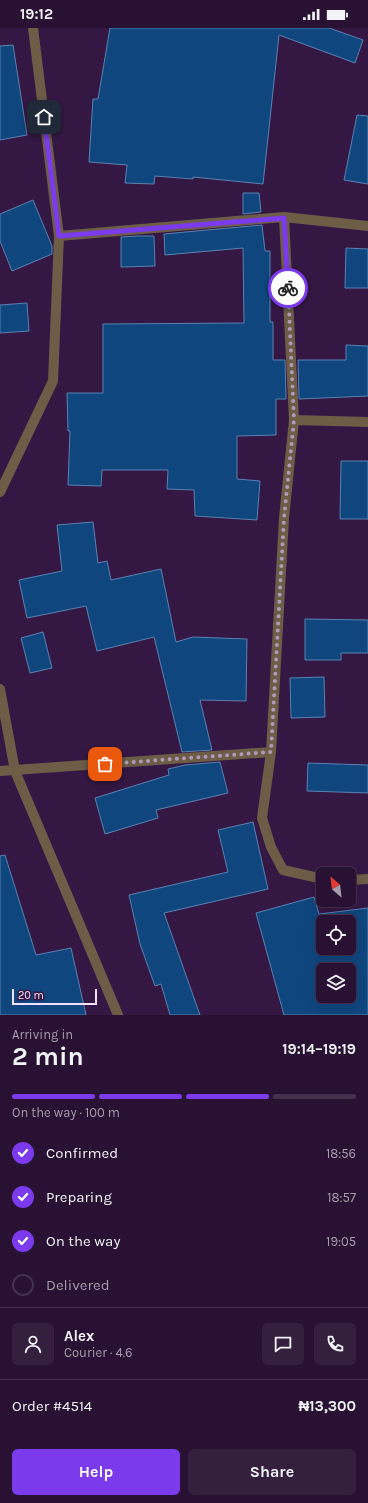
<!DOCTYPE html>
<html lang="en">
<head>
<meta charset="utf-8">
<style>
  :root { --surface:#281133; --page:#341f3f; --text:#f1f3f6; --muted:#a59dac; --line:#44314e; --accent:#7c3aed }
  body { margin:0; font-family:Karla,sans-serif; background:var(--page); color:var(--text); height:100vh; display:flex; flex-direction:column; font-size:15px; white-space:nowrap }
  * { box-sizing:border-box; margin:0 }
  p { font-size:13px; color:var(--muted) }
  .icon { flex:none; width:22px; height:22px; fill:none; stroke:currentColor; stroke-width:2; stroke-linecap:round; stroke-linejoin:round }
  .map { position:relative; height:987px; overflow:hidden }
  .details { display:flex; flex-direction:column; background:var(--surface); flex:1 }
  .details>* { flex:none }
  .needle { width:26px; rotate:332deg }
  .buttons { position:absolute; left:316px; top:839px; display:grid; gap:8px }
  .buttons a { display:grid; place-items:center; width:40px; height:40px; border-radius:6px; background:var(--surface); box-shadow:0 4px 16px #0002,0 0 0 1px var(--line); font-size:20px }
  .scale { position:absolute; left:12px; bottom:10px; width:85px; box-sizing:border-box; padding-left:4px; border:2px solid #f2e0fd; border-top:0; font-size:11px; line-height:14px; white-space:nowrap; color:#f2e0fd; -webkit-text-stroke:3px #351744; paint-order:stroke }
  .pin { position:absolute; display:grid; place-items:center; width:34px; height:34px; color:#fff; margin:-17px; border-radius:8px; box-shadow:0 2px 6px #0006 }
  .courier { position:absolute; display:grid; place-items:center; width:40px; height:40px; margin:-20px; border:3px solid #7c3aed; border-radius:50%; background:#fff; color:#222; box-shadow:0 1px 5px #0007 }
  .headline em { font-style:normal; font-weight:700 }
  .headline div { display:flex; flex-direction:column-reverse }
  .headline { display:flex; align-items:center; justify-content:space-between; height:68px; padding:0 12px }
  h1 { font-size:26px; font-weight:700; line-height:30px }
  .bar { display:grid; grid-template-columns:repeat(4,1fr); gap:6px 4px; align-content:center; height:48px; padding:0 12px }
  .bar i { height:5px; border-radius:3px; background:var(--line) }
  .bar .on { background:var(--accent) }
  .bar p { grid-column:span 4 }
  .line { display:flex; align-items:center; gap:10px; padding:0 12px; border-top:1px solid var(--line) }
  .line div { flex:1 }
  .round { display:grid; place-items:center; flex:none; width:42px; height:42px; border-radius:6px; background:var(--page) }
  ol { padding:0 12px; list-style:none }
  li { display:flex; align-items:center; gap:12px; height:44px }
  li p { margin-inline-start:auto }
  li .icon { padding:4px; border-radius:50%; background:var(--accent); color:#fff; stroke-width:4 }
  li:last-child { color:var(--muted) }
  li i { width:22px; height:22px; border:2px solid var(--line); border-radius:50% }
  .button { display:flex; gap:8px; margin-top:auto; padding:8px 12px }
  .button a { flex:1; height:46px; border-radius:6px; background:var(--accent); color:#fff; font-size:16px; font-weight:700; line-height:46px; text-align:center }
  .button a+a { background:var(--page); color:var(--text) }
  .status { display:flex; justify-content:space-between; align-items:center; height:28px; padding:0 20px; background:var(--surface); direction:ltr }
  .status svg { height:11px; fill:currentColor }
  .map>svg:first-child { display:block }
  .building { fill:#0f467e; stroke:#5982b1; fill-rule:evenodd }
  .lines { fill:none; stroke-linecap:round; stroke-linejoin:round }
  .minor { stroke:#6d5d47; stroke-width:10 }
  .done { stroke:#b09abc; stroke-width:4; stroke-dasharray:0 7.2 }
  .route { stroke:#7c3aed; stroke-width:5 }
</style>
</head>
<body>
<div class="status"><b>19:12</b><svg viewBox="0 0 49 12"><path d="M0 12V9h3v3zM5 12V6h3v6zM10 12V3h3v9zM15 12V0h3v12zM26 1h20v11H26zM47 4h2v5h-2z"/></svg></div>
<div class="map">
<svg width="368" height="987" viewBox="0 0 368 987">
  <rect width="100%" height="100%" fill="#351744"/>
  <path class="building" d="M 110,0 L 329,0 L 363,12 L 355,35 L 279,7 L 263,156 L 193,149 L 193,151 L 155,148 L 154,156 L 125,155 L 127,137 L 89,134 L 93,71 L 98,71 Z
    M 13,17 L 27,107 L 0,112 L 0,18 Z
    M 357,87 L 368,88 L 368,156 L 344,152 Z
    M 243,165 L 259,165 L 261,184 L 243,186 Z
    M 33,172 L 52,218 L 52,226 L 12,243 L 0,213 L 0,186 Z
    M 262,197 L 265,223 L 270,223 L 270,294 L 273,294 L 273,332 L 285,332 L 286,371 L 276,371 L 276,407 L 237,408 L 237,451 L 260,453 L 257,492 L 195,488 L 194,462 L 167,461 L 168,442 L 102,442 L 101,458 L 68,457 L 70,403 L 68,403 L 67,365 L 103,365 L 103,296 L 244,295 L 243,220 L 165,227 L 164,206 Z
    M 137,208 L 154,208 L 155,238 L 121,239 L 121,209 Z
    M 346,220 L 368,221 L 368,260 L 345,260 Z
    M 27,275 L 29,303 L 0,305 L 0,277 Z
    M 346,317 L 368,318 L 368,368 L 299,371 L 298,332 L 346,332 Z
    M 341,433 L 368,433 L 368,491 L 340,491 Z
    M 93,494 L 98,535 L 107,533 L 111,552 L 161,541 L 176,614 L 193,609 L 247,611 L 246,673 L 200,672 L 212,722 L 182,724 L 154,609 L 97,623 L 86,578 L 27,590 L 19,552 L 62,543 L 57,497 Z
    M 305,591 L 368,592 L 368,625 L 341,625 L 341,632 L 305,632 Z
    M 43,604 L 52,640 L 30,645 L 21,610 Z
    M 324,649 L 325,689 L 291,690 L 290,650 Z
    M 220,734 L 228,765 L 156,782 L 158,790 L 105,806 L 95,770 L 169,747 L 168,741 L 185,737 Z
    M 308,735 L 368,737 L 368,765 L 307,763 Z
    M 253,794 L 268,861 L 164,885 L 200,987 L 170,987 L 161,956 L 155,958 L 140,916 L 129,867 L 228,844 L 218,802 Z
    M 5,827 L 36,927 L 71,920 L 86,987 L 0,987 L 0,828 Z
    M 314,869 L 319,886 L 368,880 L 368,987 L 284,987 L 256,885 ZM 323,894 L 349,894 L 349,920 L 323,920 ZM 323,942 L 349,942 L 349,968 L 323,968 Z"/>
  <g class="lines">
    <path class="minor" d="M 284,189 L 294,392 L 284,490 L 271,724 L 262,790 L 271,819 L 283,842 L 323,851
      M 59,208 L 284,189 L 368,198
      M 294,392 L 368,394
      M 0,464 L 53,353 L 59,208 L 33,0
      M 0,661 L 15,743 L 118,987
      M 0,743 L 271,724
      M 349,852 L 368,851"/>
  </g>
  <g class="lines">
    <path class="done" d="M 105,736 L 271,724 L 284,490 L 294,392 L 288,260"/>
    <path class="route" d="M 44,89 L 59,208 L 284,190 L 288,260"/>
  </g>
</svg>
<div class="buttons">
<a><svg class="needle" viewBox="-14 -14 28 28"><path d="M0-13l5 13h-10z" fill="#e53935"/><path d="M0 13l5-13h-10z" fill="#a59dac"/></svg></a>
<a><svg class="icon" aria-label="locate" viewBox="0 0 24 24"><circle cx="12" cy="12" r="6"/><path d="M12 2v4M12 18v4M2 12h4M18 12h4"/></svg></a>
<a><svg class="icon" aria-label="layers" viewBox="0 0 24 24"><path d="M12 4l9 5-9 5-9-5zM3 14l9 5 9-5"/></svg></a>
</div>
<div class="scale">20 m</div>
<div class="pin" style="left:105px;top:736px;background:#ea580c"><svg class="icon" aria-label="bag" viewBox="0 0 24 24"><path d="M5 8h14l-1 12H6zM9 8a3 3 0 0 1 6 0"/></svg></div>
<div class="pin" style="left:44px;top:89px;background:#1f2937"><svg class="icon" aria-label="home" viewBox="0 0 24 24"><path d="M3 11l9-7 9 7M6 9v11h12V9"/></svg></div>
<div class="courier" style="left:288px;top:260px"><svg class="icon" aria-label="bike" viewBox="0 0 24 24"><circle cx="6" cy="16" r="4"/><circle cx="18" cy="16" r="4"/><path d="M6 16l4-8h5l3 8M10 8l3 8H6M13 5h3"/></svg></div>
</div>
<section class="details">
<div class="headline"><div><h1>2 min</h1><p>Arriving in</p></div><em>19:14–19:19</em></div>
<div class="bar"><i class="on"></i><i class="on"></i><i class="on"></i><i></i><p>On the way · 100 m</p></div>
<ol>
<li><svg class="icon" aria-label="check" viewBox="0 0 24 24"><path d="M5 12l5 5 9-10"/></svg>Confirmed<p>18:56</p></li>
<li><svg class="icon" aria-label="check" viewBox="0 0 24 24"><path d="M5 12l5 5 9-10"/></svg>Preparing<p>18:57</p></li>
<li><svg class="icon" aria-label="check" viewBox="0 0 24 24"><path d="M5 12l5 5 9-10"/></svg>On the way<p>19:05</p></li>
<li><i></i>Delivered</li>
</ol>
<div class="line" style="height:72px"><a class="round"><svg class="icon" aria-label="person" viewBox="0 0 24 24"><circle cx="12" cy="8" r="4"/><path d="M4 21q1-7 8-7t8 7"/></svg></a><div><b>Alex</b><p>Courier · 4.6</p></div><a class="round"><svg class="icon" aria-label="chat" viewBox="0 0 24 24"><path d="M4 5h16v11H9l-5 4z"/></svg></a><a class="round"><svg class="icon" aria-label="phone" viewBox="0 0 24 24"><path d="M5 4h4l2 5-3 2q2 4 5 5l2-3 5 2v4C11 20 4 13 5 4z"/></svg></a></div>
<div class="line" style="height:52px"><div>Order #4514</div><b>₦13,300</b></div>
<div class="button"><a>Help</a><a>Share</a></div>
</section>
</body>
</html>
